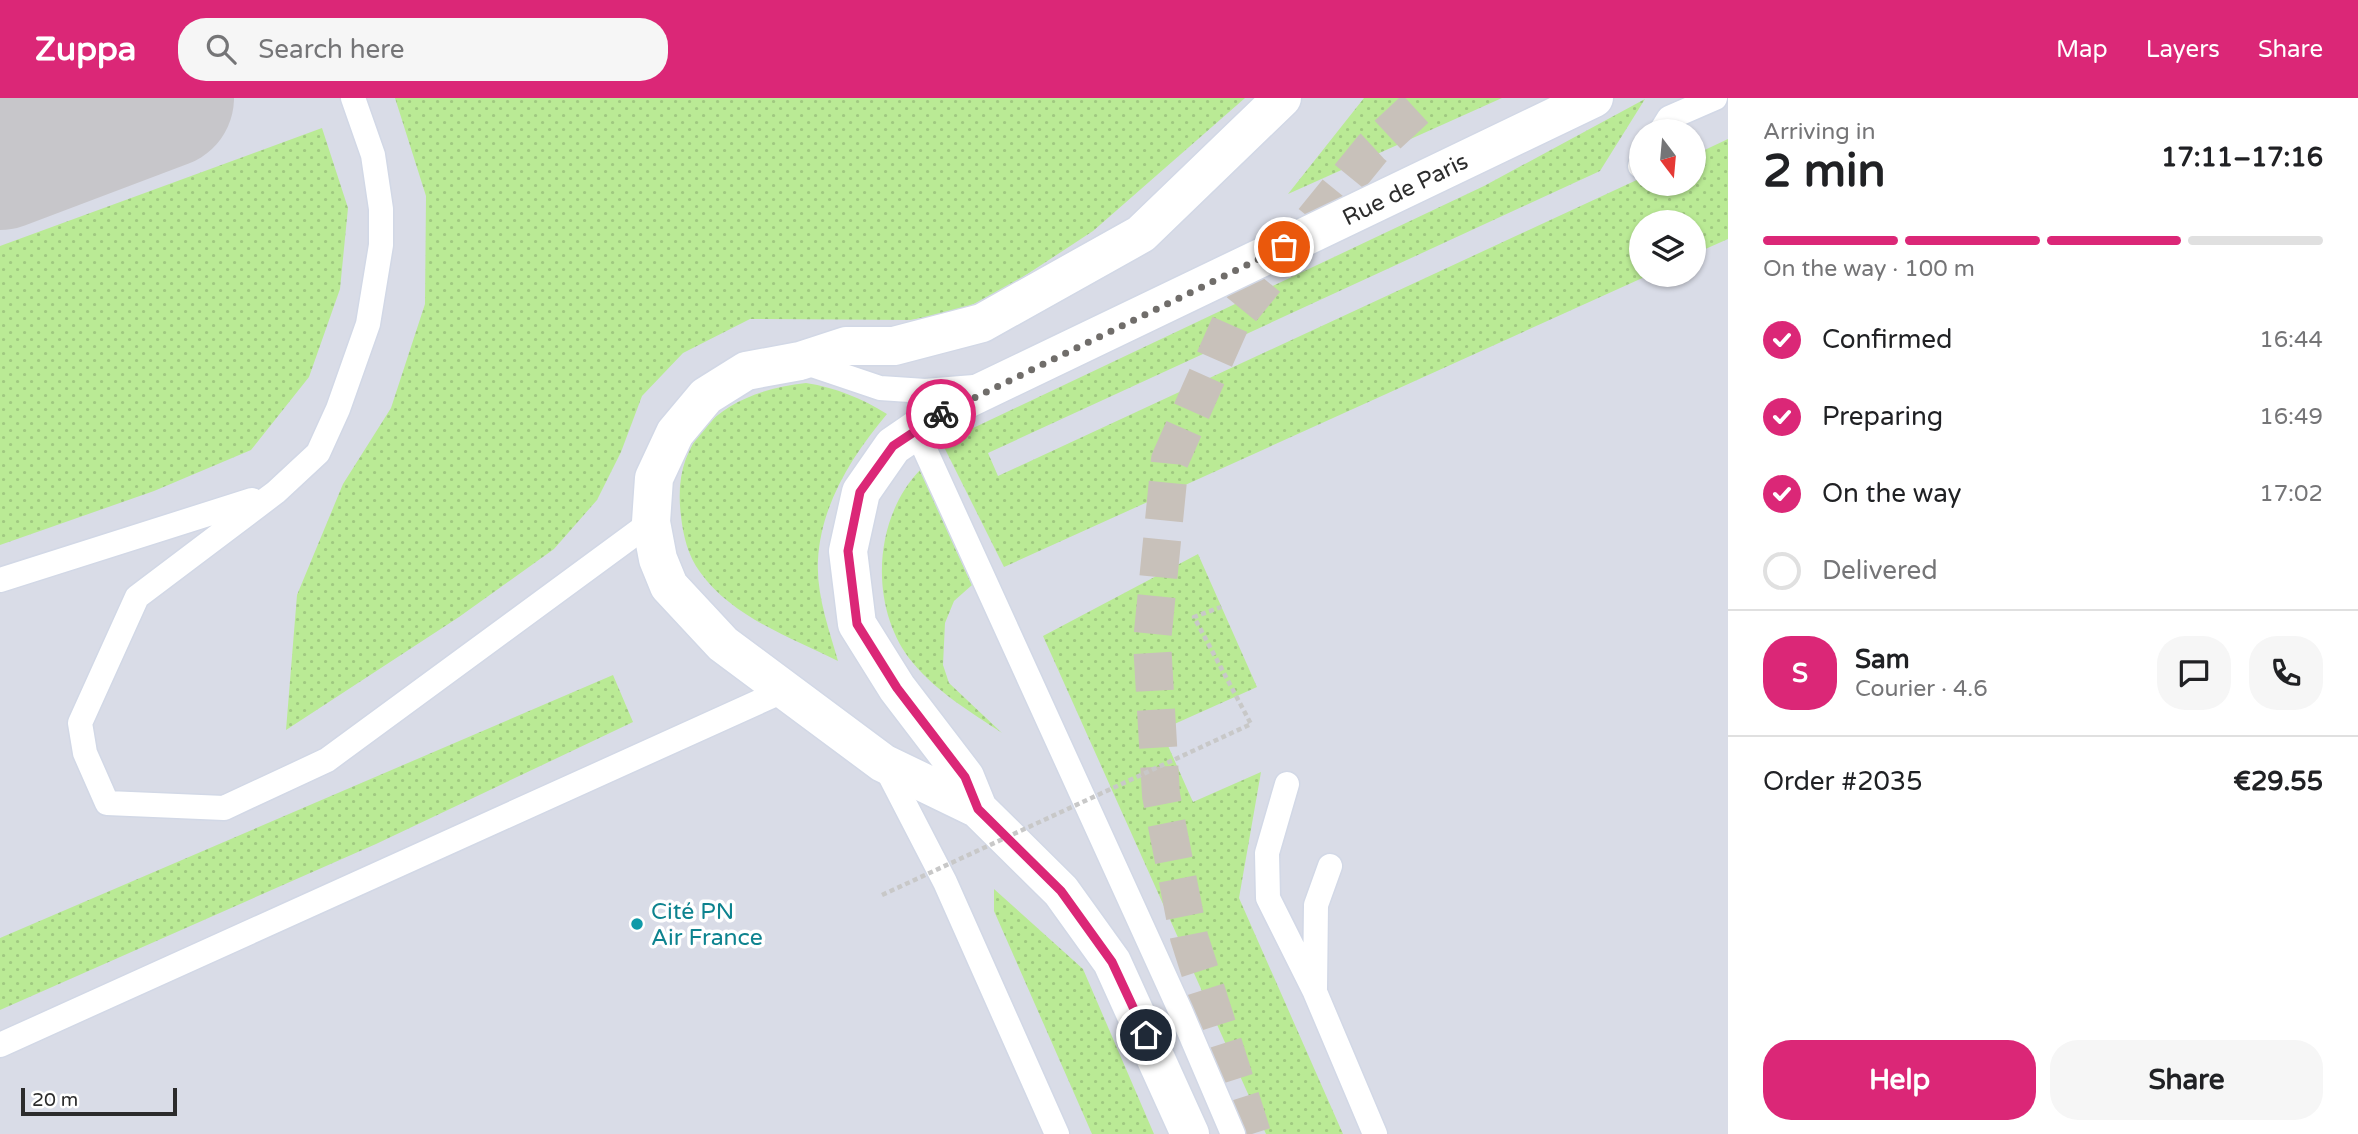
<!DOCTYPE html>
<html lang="en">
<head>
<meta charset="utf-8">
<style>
  :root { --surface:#fff; --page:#f6f6f6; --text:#202124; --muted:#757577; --line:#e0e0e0; --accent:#db2777 }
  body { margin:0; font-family:"Varela Round",sans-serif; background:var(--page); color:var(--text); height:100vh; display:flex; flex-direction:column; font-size:26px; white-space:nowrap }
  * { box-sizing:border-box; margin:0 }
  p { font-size:23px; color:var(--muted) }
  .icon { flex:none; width:38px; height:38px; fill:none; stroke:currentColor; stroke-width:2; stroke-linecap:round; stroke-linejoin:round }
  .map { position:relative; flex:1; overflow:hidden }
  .details { display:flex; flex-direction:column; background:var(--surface); width:630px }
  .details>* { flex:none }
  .needle { width:46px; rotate:164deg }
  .tools { position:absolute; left:1629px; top:21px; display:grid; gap:14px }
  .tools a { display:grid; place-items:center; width:77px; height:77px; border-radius:50%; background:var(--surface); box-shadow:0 2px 5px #0004; font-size:35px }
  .scale { position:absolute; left:21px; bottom:18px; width:156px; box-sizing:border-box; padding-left:7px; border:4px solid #2c2c2c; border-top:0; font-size:19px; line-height:24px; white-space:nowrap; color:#2c2c2c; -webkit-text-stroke:5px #fff; paint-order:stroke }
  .pin { position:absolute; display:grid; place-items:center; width:60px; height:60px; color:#fff; margin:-30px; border:4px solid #fff; border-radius:50%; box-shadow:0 2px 7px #0007 }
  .courier { position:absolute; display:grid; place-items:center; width:70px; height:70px; margin:-35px; border:5px solid #db2777; border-radius:50%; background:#fff; color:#222; box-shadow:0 2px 9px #0007 }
  .head em { font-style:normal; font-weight:800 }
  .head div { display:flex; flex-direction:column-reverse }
  .head { display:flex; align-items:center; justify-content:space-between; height:119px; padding:0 35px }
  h1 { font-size:46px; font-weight:800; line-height:52px }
  .bar { display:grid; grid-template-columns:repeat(4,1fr); gap:10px 7px; align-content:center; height:84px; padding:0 35px }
  .bar i { height:9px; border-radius:5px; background:var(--line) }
  .bar .selected { background:var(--accent) }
  .bar p { grid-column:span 4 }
  .line { display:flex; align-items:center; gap:18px; padding:0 35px; border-top:2px solid var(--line) }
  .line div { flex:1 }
  .round { display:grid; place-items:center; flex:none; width:74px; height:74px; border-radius:28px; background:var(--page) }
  ol { padding:0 35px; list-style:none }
  li { display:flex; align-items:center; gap:21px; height:77px }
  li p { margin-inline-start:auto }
  li .icon { padding:7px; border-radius:50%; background:var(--accent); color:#fff; stroke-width:4 }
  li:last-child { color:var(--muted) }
  li i { width:38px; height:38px; border:4px solid var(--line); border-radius:50% }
  .button { display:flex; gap:14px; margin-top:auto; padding:14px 35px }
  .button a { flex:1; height:80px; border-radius:28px; background:var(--accent); color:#fff; font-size:28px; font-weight:800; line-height:80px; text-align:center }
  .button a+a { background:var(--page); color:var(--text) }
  header { display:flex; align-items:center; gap:42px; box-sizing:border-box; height:98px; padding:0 35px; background:var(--accent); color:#fff }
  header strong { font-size:33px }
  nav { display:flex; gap:38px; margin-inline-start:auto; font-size:24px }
  .search { width:490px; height:63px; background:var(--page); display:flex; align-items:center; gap:18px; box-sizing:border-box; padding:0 24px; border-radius:28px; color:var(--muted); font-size:26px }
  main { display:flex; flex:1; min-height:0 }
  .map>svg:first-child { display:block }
  .airport { fill:#d9dce7; fill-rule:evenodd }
  .grass { fill:url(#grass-dots) }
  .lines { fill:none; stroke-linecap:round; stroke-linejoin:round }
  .taxiway { stroke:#c7c6ca; stroke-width:140 }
  .primary-tunnel { stroke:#c8c1ba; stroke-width:38; stroke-dasharray:38 19; stroke-linecap:butt }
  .lane-casing { stroke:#d2d8e6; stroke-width:27 }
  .secondary-casing { stroke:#d2d8e6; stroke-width:41 }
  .lane { stroke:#fff; stroke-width:24 }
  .secondary { stroke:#fff; stroke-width:38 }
  .path-bridge { stroke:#c8c8c8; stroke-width:4.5; stroke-dasharray:5 3.5; stroke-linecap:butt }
  .done { stroke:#706d6a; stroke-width:7; stroke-dasharray:0 12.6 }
  .route { stroke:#db2777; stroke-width:9 }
  .culture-dot { fill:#0f9aa8; stroke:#fff; stroke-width:2.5 }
  .labels { text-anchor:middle; stroke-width:7; stroke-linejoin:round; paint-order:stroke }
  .street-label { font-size:23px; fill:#2c2c2c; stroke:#fff }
  .culture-label { font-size:23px; fill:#0d838f; stroke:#fff; text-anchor:start }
</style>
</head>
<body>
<header>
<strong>Zuppa</strong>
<div class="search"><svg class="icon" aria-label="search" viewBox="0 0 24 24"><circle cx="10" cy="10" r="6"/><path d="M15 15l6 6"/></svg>Search here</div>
<nav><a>Map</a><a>Layers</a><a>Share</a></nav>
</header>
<main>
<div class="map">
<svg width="1728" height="1036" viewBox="0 0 1728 1036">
  <defs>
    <pattern id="grass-dots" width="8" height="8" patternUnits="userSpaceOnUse" patternTransform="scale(1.75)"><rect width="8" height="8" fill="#baea95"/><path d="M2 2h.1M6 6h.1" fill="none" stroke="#a0c981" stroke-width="1.8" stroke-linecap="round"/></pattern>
  </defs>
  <rect width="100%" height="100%" fill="#efe6dd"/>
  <path class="airport" d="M 0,0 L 1728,0 L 1728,1036 L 0,1036 ZM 1642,33 L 1694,33 L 1694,86 L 1642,86 ZM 1642,124 L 1694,124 L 1694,177 L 1642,177 Z"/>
  <path class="grass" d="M 395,0 L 1245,0 L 1093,133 L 994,198 L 951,215 L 910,222 L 750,221 L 683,255 L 642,298 L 621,354 L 597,402 L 554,451 L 459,519 L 286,632 L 297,497 L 343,386 L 391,310 L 425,206 L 426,98 Z
    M 1364,0 L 1502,0 L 1288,96 Z
    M 1645,1 L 1600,73 L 988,355 L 998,378 L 1641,80 L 1642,86 L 1694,86 L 1694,57 L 1728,41 L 1728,141 L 1694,156 L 1694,124 L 1642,124 L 1642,177 L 1649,177 L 1004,469 L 944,349 L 971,331 L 1484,88 Z
    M 322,30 L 348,110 L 340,191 L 309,279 L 251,352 L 154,393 L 0,447 L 0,148 Z
    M 806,285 C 837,290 861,300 887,316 C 852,358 821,406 818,462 C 816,496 829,531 838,563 C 790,539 732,519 700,474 C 688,458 683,437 681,418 C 670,334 730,293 806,285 Z
    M 920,372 L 972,487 L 954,503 L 945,525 L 943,567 L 949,585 L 1002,635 C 971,614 938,595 913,565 C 869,512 872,422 920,372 Z
    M 1198,456 L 1257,589 L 1161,632 L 1193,704 L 1261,674 L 1239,800 L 1343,1036 L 1266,1036 L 1043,538 Z
    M 613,577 L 633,624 L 376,746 L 0,912 L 0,840 Z
    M 994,791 L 1083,871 L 1154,1036 L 1092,1036 L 994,813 Z"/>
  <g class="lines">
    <path class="taxiway" d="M 0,62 L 164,0"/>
    <path class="primary-tunnel" d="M 1252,1036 L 1189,839 L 1161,697 L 1152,544 L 1170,362 L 1231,224 L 1372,51 L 1427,0"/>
    <g class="lane-casing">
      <path id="lane" d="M 353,0 L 373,57 L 381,111 L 381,147 L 368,226 L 338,311 L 318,355 L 276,394 L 137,499 L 80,625 L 85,655 L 107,705 L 224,710 L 327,662 L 651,424
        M 1661,33 L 1669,20 L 1715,0
        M 1640,68 L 1642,65
        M 800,263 L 880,290 L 925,293 L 974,289
        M 916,332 L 1180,912 L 1233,1036
        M 0,482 L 252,402
        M 884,666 L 945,784 L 1057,1036
        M 1287,686 L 1267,755 L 1268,800 L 1315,894 L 1375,1036
        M 1315,890 L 1316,807 L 1330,768
        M 0,947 L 785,592"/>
    </g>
    <g class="secondary-casing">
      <path id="secondary" d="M 978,711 L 883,665 L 723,546 L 669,488 L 658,461 L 651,424 L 654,380 L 675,335 L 706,298 L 746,273 L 800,263 L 846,248 L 894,248 L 982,225 L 1141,136 L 1282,0
        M 1190,1036 L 1112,864 L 1061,793 L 978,711 L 965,679 L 897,590 L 857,526 L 848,453 L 861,394 L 893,348 L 950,309 L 1594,0"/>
    </g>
    <use href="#lane" class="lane"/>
    <use href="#secondary" class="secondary"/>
    <path class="path-bridge" d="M 882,797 L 1251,626 L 1194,519 L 1221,509"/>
  </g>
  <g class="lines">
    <path class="done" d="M 941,316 L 1284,149"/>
    <path class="route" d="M 941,316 L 893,348 L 860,394 L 848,453 L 857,526 L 897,590 L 965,679 L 978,711 L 1061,793 L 1112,864 L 1146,937"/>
  </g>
  <circle class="culture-dot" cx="637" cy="826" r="7"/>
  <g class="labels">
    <g class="street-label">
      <text transform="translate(1405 91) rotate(-26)" y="8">Rue de Paris</text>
    </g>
    <g class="culture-label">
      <text x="651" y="821">Cité PN<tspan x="651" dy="26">Air France</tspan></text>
    </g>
  </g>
</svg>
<div class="tools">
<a><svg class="needle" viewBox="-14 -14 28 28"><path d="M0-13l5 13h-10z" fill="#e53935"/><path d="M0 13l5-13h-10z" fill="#757577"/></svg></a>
<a><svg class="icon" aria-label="layers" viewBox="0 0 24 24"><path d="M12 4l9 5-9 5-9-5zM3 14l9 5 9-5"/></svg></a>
</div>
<div class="scale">20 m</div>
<div class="pin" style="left:1284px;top:149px;background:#ea580c"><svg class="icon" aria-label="bag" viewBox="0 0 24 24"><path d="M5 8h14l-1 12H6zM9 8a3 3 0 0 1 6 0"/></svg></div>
<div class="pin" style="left:1146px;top:937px;background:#1f2937"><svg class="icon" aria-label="home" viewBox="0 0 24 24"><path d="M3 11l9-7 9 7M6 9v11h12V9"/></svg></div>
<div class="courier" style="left:941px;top:316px"><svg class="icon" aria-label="bike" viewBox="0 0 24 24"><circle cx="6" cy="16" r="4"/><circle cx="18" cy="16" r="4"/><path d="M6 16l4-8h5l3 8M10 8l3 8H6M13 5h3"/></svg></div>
</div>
<section class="details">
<div class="head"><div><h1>2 min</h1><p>Arriving in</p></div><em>17:11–17:16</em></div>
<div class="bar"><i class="selected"></i><i class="selected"></i><i class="selected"></i><i></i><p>On the way · 100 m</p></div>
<ol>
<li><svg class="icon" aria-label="check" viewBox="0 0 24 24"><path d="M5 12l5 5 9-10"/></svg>Confirmed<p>16:44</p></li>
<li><svg class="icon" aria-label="check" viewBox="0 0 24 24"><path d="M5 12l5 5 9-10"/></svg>Preparing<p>16:49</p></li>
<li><svg class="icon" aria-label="check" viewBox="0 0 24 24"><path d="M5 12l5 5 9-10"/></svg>On the way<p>17:02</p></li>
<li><i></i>Delivered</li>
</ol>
<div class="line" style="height:126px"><b class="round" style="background:var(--accent);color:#fff">S</b><div><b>Sam</b><p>Courier · 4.6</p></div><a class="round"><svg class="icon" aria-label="chat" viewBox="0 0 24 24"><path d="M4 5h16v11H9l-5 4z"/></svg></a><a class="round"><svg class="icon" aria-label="phone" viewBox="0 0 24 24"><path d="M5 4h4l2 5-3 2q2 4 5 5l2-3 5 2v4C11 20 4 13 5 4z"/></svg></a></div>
<div class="line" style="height:91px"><div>Order #2035</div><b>€29.55</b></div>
<div class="button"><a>Help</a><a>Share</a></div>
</section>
</main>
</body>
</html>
